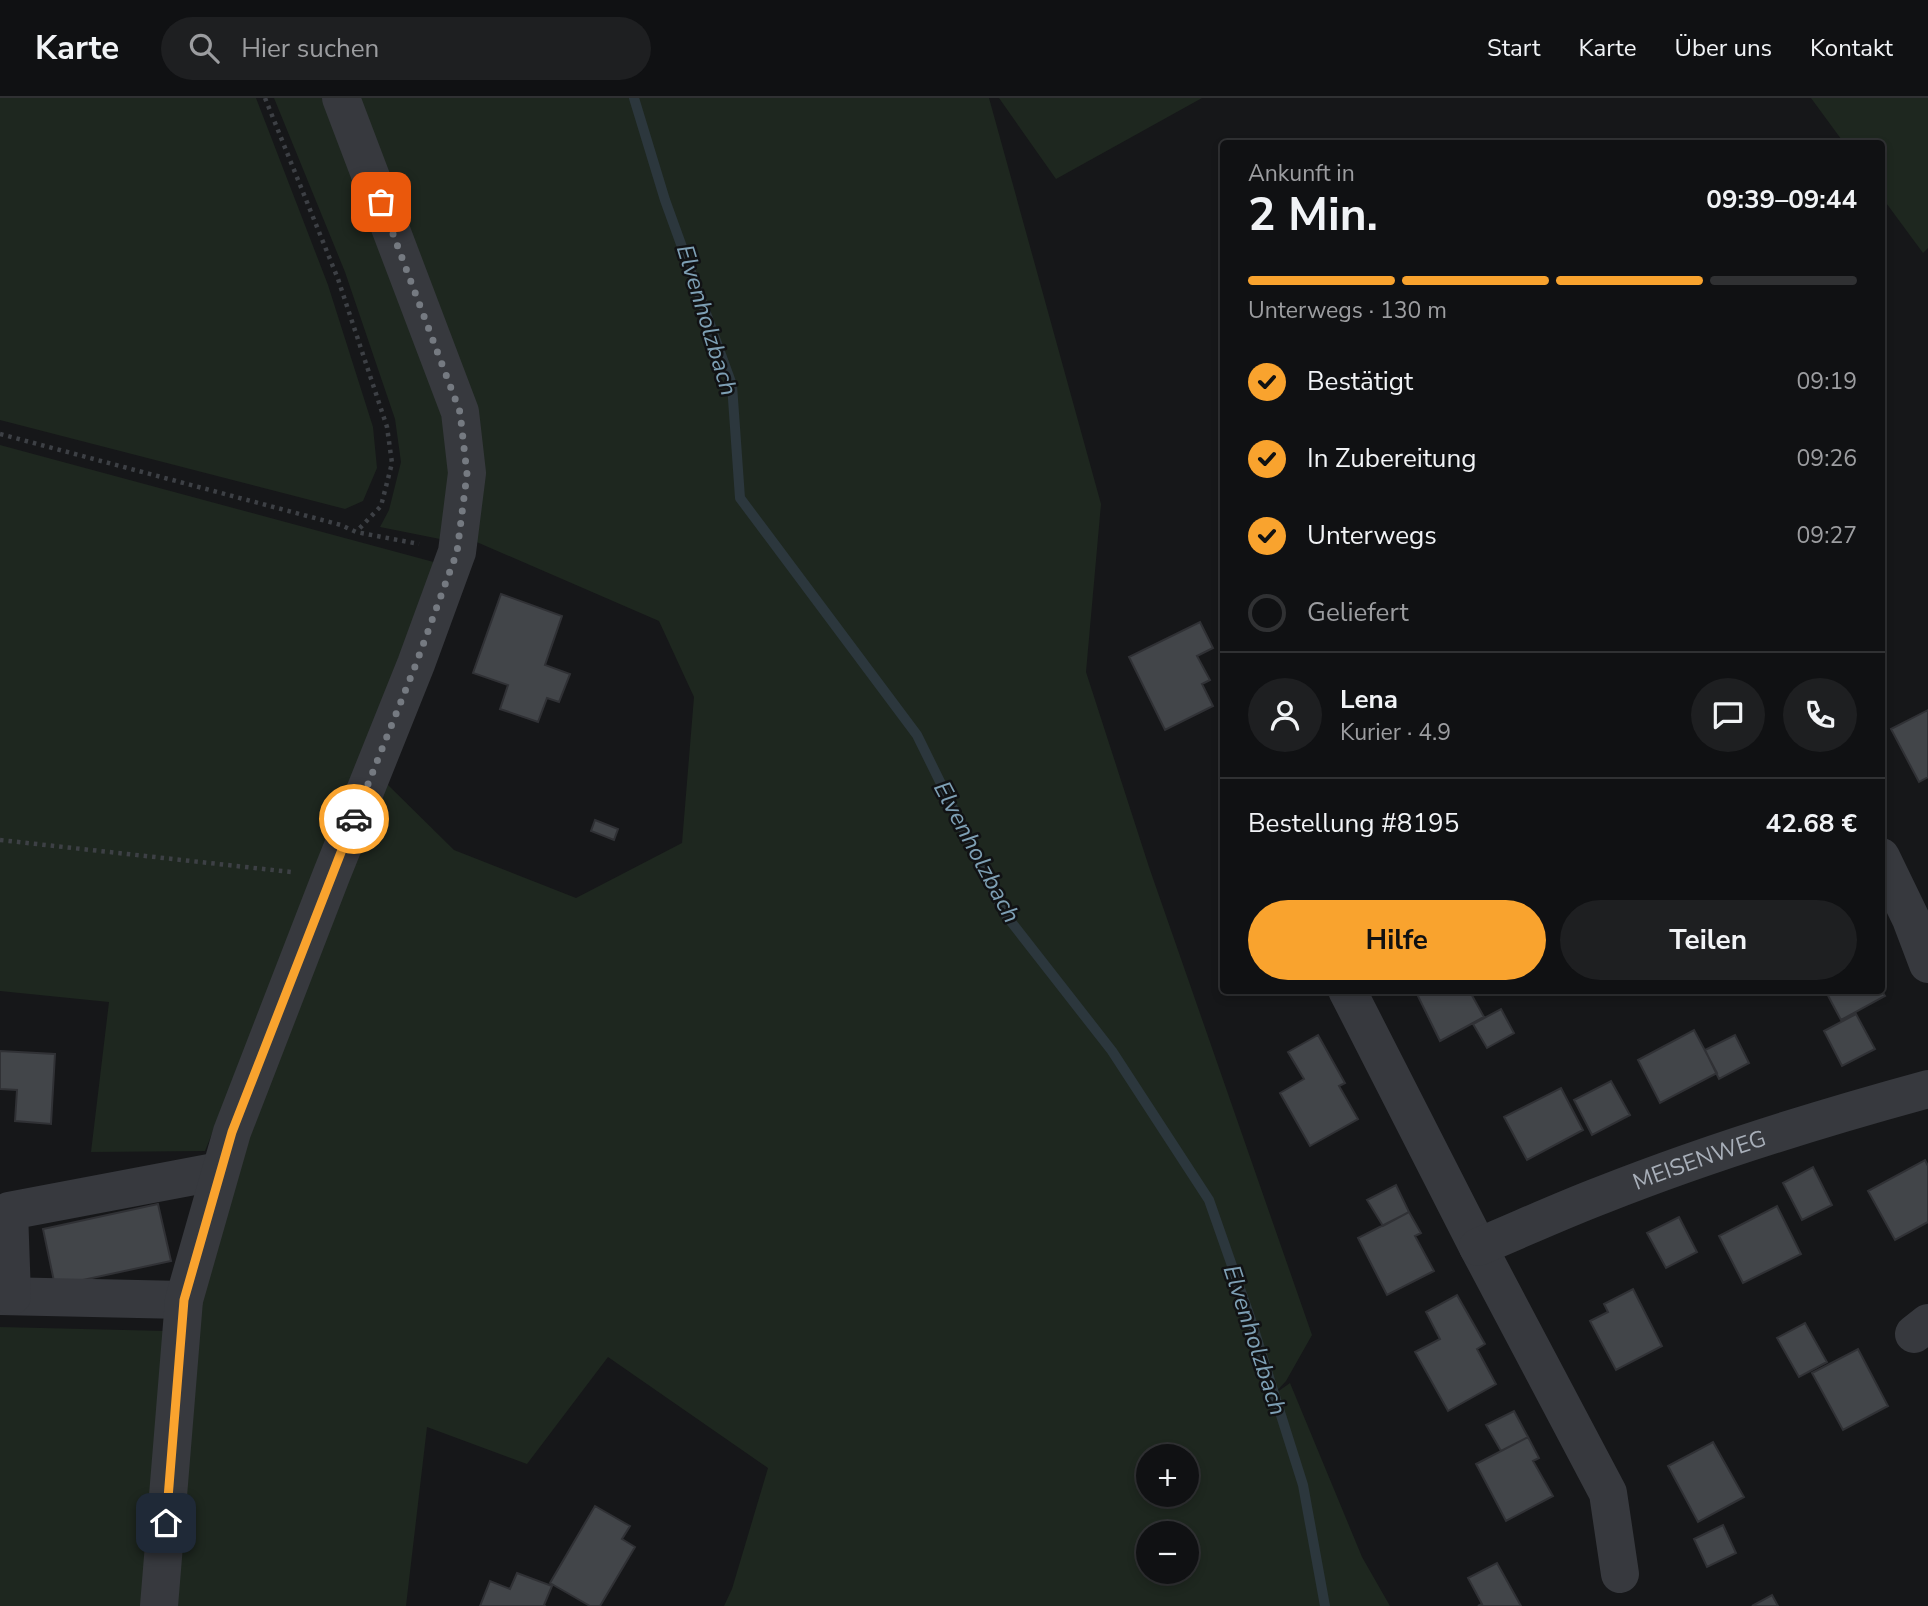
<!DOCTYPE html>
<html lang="de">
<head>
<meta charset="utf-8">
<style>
  :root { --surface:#101113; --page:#1e1f21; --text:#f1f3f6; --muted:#9c9da0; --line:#303133; --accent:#f9a32e }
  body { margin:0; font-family:"Nunito Sans",sans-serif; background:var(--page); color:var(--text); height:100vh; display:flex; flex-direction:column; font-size:26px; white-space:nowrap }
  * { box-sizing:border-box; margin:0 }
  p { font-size:23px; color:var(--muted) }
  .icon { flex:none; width:38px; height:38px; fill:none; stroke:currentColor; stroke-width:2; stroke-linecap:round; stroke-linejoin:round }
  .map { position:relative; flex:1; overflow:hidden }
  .drawer { position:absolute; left:1220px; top:42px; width:665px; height:854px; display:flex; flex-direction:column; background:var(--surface); border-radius:7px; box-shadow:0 4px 10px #0003,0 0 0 2px var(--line) }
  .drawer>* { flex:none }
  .buttons { position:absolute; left:1136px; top:1346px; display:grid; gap:14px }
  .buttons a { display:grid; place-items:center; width:63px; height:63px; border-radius:50%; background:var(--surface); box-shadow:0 4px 10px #0003,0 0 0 2px var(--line); font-size:35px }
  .pin { position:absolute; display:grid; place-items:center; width:60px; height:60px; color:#fff; margin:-30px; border-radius:14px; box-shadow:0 4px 10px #0006 }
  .courier { position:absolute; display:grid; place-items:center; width:70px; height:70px; margin:-35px; border:5px solid #f9a32e; border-radius:50%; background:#fff; color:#222; box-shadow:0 2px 9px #0007 }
  .overview em { font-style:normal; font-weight:700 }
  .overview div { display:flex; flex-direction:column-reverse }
  .overview { display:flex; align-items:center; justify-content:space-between; height:119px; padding:0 28px }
  h1 { font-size:46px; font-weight:700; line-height:52px }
  .bar { display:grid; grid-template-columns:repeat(4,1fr); gap:10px 7px; align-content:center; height:84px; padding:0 28px }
  .bar i { height:9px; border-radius:5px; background:var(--line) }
  .bar .active { background:var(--accent) }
  .bar p { grid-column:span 4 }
  .line { display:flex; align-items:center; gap:18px; padding:0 28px; border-top:2px solid var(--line) }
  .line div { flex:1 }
  .round { display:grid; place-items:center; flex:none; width:74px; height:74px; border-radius:37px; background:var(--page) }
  ol { padding:0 28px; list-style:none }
  li { display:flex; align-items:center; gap:21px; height:77px }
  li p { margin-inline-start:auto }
  li .icon { padding:7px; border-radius:50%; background:var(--accent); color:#111; stroke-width:4 }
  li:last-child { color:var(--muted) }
  li i { width:38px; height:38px; border:4px solid var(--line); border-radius:50% }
  .primary-button { display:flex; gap:14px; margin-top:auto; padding:14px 28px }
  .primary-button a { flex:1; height:80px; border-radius:42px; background:var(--accent); color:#111; font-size:28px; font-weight:700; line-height:80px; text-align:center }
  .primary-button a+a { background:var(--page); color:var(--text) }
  header { display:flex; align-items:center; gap:42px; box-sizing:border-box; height:98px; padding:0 35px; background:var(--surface); border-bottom:2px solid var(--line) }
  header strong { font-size:33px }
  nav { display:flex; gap:38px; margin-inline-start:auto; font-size:24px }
  .search { width:490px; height:63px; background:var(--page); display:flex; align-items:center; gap:18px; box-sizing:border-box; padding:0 24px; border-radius:38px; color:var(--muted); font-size:26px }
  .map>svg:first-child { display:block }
  .green { fill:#1e271f; fill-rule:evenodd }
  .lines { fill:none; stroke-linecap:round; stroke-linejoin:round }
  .stream { stroke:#2c373d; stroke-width:10 }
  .building { fill:#424549; stroke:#303135; stroke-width:2 }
  .path { stroke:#3d4045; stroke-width:4.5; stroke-dasharray:3.5 5; stroke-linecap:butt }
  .minor { stroke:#37393e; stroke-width:38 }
  .done { stroke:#757a81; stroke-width:7; stroke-dasharray:0 12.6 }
  .route { stroke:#f9a32e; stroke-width:9 }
  .labels { text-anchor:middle; stroke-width:5; stroke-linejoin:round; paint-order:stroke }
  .street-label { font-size:23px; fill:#a8afb9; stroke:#111214 }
  .water-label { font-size:24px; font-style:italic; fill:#7ea0b5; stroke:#111214 }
</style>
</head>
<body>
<header>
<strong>Karte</strong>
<div class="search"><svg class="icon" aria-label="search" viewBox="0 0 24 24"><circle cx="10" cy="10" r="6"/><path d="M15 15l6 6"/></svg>Hier suchen</div>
<nav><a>Start</a><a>Karte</a><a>Über uns</a><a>Kontakt</a></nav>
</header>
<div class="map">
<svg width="1928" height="1508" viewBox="0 0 1928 1508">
  <rect width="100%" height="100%" fill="#161719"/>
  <path class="green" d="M 0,0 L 256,0 L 328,187 L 373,329 L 377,370 L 363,403 L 345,411 L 0,322 Z
    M 274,0 L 322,0 L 446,328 L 452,384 L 445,442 L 380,429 L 389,412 L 401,364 L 395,321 L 345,174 Z
    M 359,0 L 989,0 L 1101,406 L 1086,574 L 1149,769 L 1312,1237 L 1286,1283 L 1273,1297 L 1290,1285 L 1362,1459 L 1390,1508 L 724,1508 L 732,1491 L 768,1370 L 608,1259 L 527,1366 L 427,1329 L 406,1508 L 170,1508 L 193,1230 L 223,1091 L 386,685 L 454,752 L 576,800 L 682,745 L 694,599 L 659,523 L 472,442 L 481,361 ZM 1148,1358 L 1186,1358 L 1186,1396 L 1148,1396 ZM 1148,1435 L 1186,1435 L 1186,1474 L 1148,1474 Z
    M 999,0 L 1202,0 L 1056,81 Z
    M 1811,0 L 1928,0 L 1928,150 L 1923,155 L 1881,98 L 1881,46 L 1844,45 Z
    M 0,347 L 441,466 L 205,1053 L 91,1054 L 109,904 L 0,893 Z
    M 0,1229 L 166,1233 L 152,1508 L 0,1508 Z"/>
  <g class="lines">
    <path class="stream" d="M 634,0 L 665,102 L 732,287 L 740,400 L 917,637 L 1005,816 L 1112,953 L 1209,1102 L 1251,1222 L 1303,1387 L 1325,1508"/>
  </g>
  <path class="building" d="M 501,496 L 562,518 L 545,567 L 570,576 L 559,604 L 547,600 L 538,624 L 500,611 L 508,587 L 473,575 Z
    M 1200,524 L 1213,550 L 1197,558 L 1210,582 L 1202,586 L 1213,608 L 1165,632 L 1129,559 Z
    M 1928,612 L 1928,679 L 1919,684 L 1891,631 Z
    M 595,722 L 618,731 L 614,742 L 591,733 Z
    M 1415,892 L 1469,892 L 1484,919 L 1440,943 Z
    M 1825,892 L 1881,892 L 1885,898 L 1841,922 Z
    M 1501,911 L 1514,935 L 1487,950 L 1473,926 Z
    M 1856,916 L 1875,951 L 1842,968 L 1824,933 Z
    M 1694,932 L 1717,975 L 1660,1005 L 1638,962 Z
    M 1318,937 L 1345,985 L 1339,988 L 1358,1021 L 1310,1048 L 1280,995 L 1304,981 L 1288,954 Z
    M 1735,937 L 1749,965 L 1719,981 L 1705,952 Z
    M 0,953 L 55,956 L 51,1026 L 15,1023 L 17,992 L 0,991 Z
    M 1611,983 L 1630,1017 L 1592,1037 L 1574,1002 Z
    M 1561,990 L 1583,1032 L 1527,1062 L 1504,1019 Z
    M 1925,1062 L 1928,1068 L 1928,1124 L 1895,1142 L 1868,1093 Z
    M 1813,1069 L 1832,1107 L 1802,1122 L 1783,1085 Z
    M 1396,1087 L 1409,1114 L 1383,1128 L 1367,1102 Z
    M 158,1106 L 171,1163 L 55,1188 L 43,1131 Z
    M 1777,1108 L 1801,1156 L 1743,1185 L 1719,1138 Z
    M 1409,1114 L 1421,1135 L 1415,1138 L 1434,1173 L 1387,1197 L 1358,1140 Z
    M 1679,1119 L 1697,1154 L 1666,1170 L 1647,1135 Z
    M 1633,1191 L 1662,1248 L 1616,1272 L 1590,1223 L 1608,1214 L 1604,1206 Z
    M 1457,1197 L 1485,1246 L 1477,1251 L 1496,1286 L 1448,1313 L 1415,1254 L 1440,1241 L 1426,1214 Z
    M 1805,1225 L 1827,1264 L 1799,1279 L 1777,1240 Z
    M 1858,1251 L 1888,1308 L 1843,1332 L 1812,1275 Z
    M 1514,1313 L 1528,1339 L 1501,1353 L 1486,1327 Z
    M 1528,1339 L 1539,1360 L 1533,1363 L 1553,1398 L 1506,1423 L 1476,1366 Z
    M 1713,1344 L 1744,1399 L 1698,1424 L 1668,1368 Z
    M 595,1408 L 630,1428 L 622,1441 L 635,1449 L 600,1508 L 590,1508 L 550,1485 Z
    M 1723,1427 L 1736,1455 L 1707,1469 L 1694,1441 Z
    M 1497,1465 L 1521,1508 L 1478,1508 L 1482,1506 L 1468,1480 Z
    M 517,1475 L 552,1488 L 544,1507 L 545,1508 L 480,1508 L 490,1483 L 510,1491 Z
    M 1772,1497 L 1778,1508 L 1752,1508 Z"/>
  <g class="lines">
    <path class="path" d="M 265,0 L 338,181 L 387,329 L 392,365 L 381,408 L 357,433
      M 0,336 L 341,427 L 356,434 L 419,446
      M 0,742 L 291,774"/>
    <g class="minor">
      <path d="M 1881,759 L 1911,821 L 1928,866"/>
      <path d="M 1347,892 L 1478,1149 L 1608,1395 L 1620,1476"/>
      <path id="s1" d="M 1478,1149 C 1519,1132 1560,1113 1602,1097 C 1708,1055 1818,1021 1928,991"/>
      <path d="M 0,1198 L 184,1202"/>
      <path d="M 12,1198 L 9,1113 L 220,1073"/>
      <path d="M 1914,1236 L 1928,1225"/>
      <path d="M 159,1508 L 184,1202 L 232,1034 L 331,778 L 416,566 L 457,454 L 467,375 L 460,314 L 341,0"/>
    </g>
  </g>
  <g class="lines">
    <path class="done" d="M 354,721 L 416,566 L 457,454 L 467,376 L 460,314 L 381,104"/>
    <path class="route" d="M 166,1425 L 184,1202 L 232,1034 L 354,721"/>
  </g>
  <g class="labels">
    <g class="street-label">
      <text dy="8" stroke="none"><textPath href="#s1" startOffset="238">MEISENWEG</textPath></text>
    </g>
    <g class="water-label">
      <text transform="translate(707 222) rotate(73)" y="8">Elvenholzbach</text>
      <text transform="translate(977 754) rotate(62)" y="8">Elvenholzbach</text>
      <text transform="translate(1255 1242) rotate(72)" y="8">Elvenholzbach</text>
    </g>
  </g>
</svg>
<div class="buttons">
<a>+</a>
<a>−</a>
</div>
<div class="pin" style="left:381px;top:104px;background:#ea580c"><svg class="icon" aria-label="bag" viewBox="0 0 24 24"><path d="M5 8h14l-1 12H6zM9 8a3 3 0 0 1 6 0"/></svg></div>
<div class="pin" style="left:166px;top:1425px;background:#1f2937"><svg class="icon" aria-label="home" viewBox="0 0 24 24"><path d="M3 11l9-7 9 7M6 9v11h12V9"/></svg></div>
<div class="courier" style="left:354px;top:721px"><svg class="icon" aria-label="car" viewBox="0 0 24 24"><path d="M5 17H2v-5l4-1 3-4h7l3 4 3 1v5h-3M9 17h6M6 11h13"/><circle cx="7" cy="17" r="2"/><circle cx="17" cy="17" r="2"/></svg></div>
<section class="drawer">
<div class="overview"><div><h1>2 Min.</h1><p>Ankunft in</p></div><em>09:39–09:44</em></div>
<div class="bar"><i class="active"></i><i class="active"></i><i class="active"></i><i></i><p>Unterwegs · 130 m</p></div>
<ol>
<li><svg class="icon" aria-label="check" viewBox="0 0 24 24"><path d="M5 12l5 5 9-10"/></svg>Bestätigt<p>09:19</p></li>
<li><svg class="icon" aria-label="check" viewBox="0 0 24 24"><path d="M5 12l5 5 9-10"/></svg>In Zubereitung<p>09:26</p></li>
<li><svg class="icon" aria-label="check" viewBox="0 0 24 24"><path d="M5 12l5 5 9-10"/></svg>Unterwegs<p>09:27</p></li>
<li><i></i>Geliefert</li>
</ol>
<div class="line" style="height:126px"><a class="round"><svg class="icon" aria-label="person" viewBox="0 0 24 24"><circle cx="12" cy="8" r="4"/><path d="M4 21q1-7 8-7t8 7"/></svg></a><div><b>Lena</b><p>Kurier · 4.9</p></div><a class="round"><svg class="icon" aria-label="chat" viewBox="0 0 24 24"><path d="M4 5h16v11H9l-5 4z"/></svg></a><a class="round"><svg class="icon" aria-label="phone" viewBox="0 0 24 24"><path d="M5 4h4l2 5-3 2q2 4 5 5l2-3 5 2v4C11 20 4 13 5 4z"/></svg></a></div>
<div class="line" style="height:91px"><div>Bestellung #8195</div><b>42.68 €</b></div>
<div class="primary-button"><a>Hilfe</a><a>Teilen</a></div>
</section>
</div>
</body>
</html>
